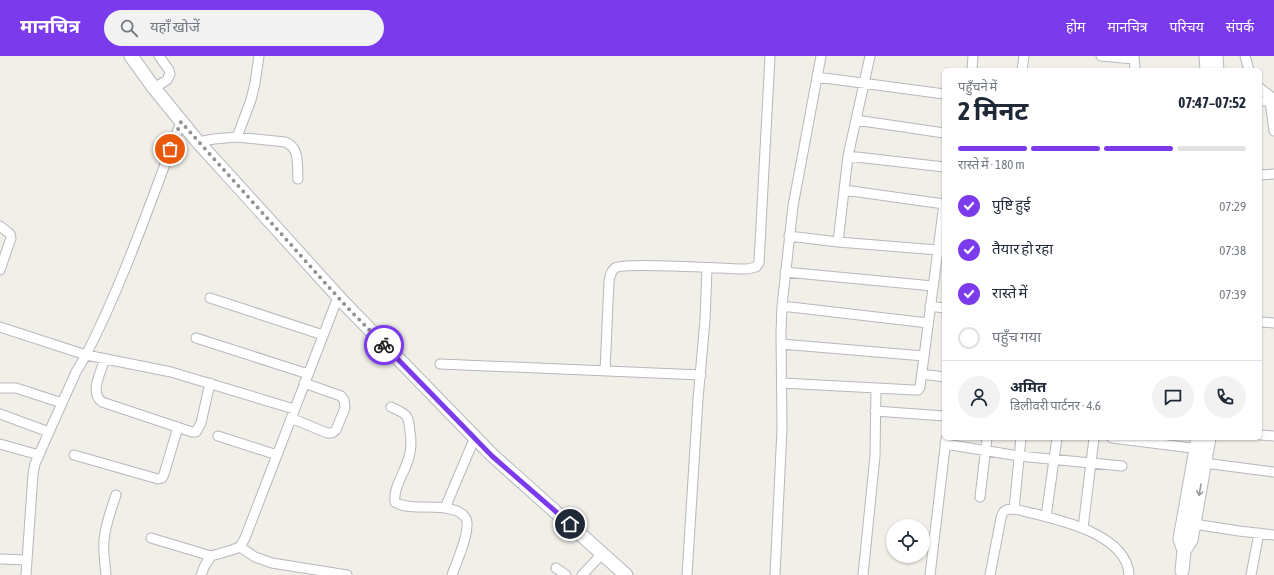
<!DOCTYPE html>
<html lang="hi">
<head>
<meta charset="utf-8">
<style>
  :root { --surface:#fff; --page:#f2f2f3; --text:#1f2937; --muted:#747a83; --line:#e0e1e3; --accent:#7c3aed }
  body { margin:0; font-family:"Asap Condensed","Noto Sans Devanagari",sans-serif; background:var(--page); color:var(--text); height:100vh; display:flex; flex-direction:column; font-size:15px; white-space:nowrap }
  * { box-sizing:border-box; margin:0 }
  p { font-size:13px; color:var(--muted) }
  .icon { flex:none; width:22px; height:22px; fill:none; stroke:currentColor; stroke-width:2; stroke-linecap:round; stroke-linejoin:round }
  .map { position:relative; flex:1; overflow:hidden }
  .sheet { position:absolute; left:942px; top:12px; width:320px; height:372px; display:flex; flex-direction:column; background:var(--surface); border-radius:6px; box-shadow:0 1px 3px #0004 }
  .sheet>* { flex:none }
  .buttons { position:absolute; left:886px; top:463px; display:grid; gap:8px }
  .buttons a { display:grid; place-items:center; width:44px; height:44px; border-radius:50%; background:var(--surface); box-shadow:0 1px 3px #0004; font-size:20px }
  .pin { position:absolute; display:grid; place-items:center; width:34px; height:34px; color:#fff; margin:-17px; border:2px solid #fff; border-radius:50%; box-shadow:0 1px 4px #0007 }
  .courier { position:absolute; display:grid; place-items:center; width:40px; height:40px; margin:-20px; border:3px solid #7c3aed; border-radius:50%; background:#fff; color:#222; box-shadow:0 1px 5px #0007 }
  .summary em { font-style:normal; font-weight:700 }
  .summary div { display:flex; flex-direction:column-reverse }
  .summary { display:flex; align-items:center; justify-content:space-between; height:68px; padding:0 16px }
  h1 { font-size:26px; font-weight:700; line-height:30px }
  .bar { display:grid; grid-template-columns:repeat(4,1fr); gap:6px 4px; align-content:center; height:48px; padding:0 16px }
  .bar i { height:5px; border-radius:3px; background:var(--line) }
  .bar .current { background:var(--accent) }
  .bar p { grid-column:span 4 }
  .line { display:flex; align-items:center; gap:10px; padding:0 16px; border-top:1px solid var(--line) }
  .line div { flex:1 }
  .round { display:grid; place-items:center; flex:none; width:42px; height:42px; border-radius:21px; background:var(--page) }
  ol { padding:0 16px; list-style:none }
  li { display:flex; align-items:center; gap:12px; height:44px }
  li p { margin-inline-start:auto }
  li .icon { padding:4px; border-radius:50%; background:var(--accent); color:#fff; stroke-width:4 }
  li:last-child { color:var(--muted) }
  li i { width:22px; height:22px; border:2px solid var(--line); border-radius:50% }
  header { display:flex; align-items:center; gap:24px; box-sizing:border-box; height:56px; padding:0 20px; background:var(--accent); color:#fff }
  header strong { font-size:19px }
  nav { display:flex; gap:22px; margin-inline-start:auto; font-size:14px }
  .search { width:280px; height:36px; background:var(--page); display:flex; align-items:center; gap:10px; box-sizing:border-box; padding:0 14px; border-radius:22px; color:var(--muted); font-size:15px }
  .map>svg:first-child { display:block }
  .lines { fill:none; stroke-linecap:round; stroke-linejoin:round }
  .street-casing { stroke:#b5b8bc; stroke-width:11 }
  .secondary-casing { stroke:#b6babf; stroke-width:15 }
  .street { stroke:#fff; stroke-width:9 }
  .secondary { stroke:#fff; stroke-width:13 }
  .oneway { stroke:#979a9d }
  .done { stroke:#929495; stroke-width:4; stroke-dasharray:0 7.2 }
  .route { stroke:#7c3aed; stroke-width:5 }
</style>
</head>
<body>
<header>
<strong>मानचित्र</strong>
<div class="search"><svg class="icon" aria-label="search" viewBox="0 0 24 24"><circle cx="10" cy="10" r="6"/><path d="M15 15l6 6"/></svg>यहाँ खोजें</div>
<nav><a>होम</a><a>मानचित्र</a><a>परिचय</a><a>संपर्क</a></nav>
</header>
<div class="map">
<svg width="1274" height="519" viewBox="0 0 1274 519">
  <rect width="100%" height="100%" fill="#f1efe8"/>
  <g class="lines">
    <g class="street-casing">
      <path id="street" d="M 1101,0 L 1134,3
        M 1134,0 L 1135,14
        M 1245,0 L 1249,14
        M 972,14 L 973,0
        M 1022,14 L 1024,0
        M 817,21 L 944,38
        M 154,32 L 167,24 L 170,18 L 169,14 L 159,0
        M 1260,32 L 1274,43
        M 1260,45 L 1274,45
        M 1270,45 L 1274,75
        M 856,64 L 944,77
        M 181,66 C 151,144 124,225 86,299 L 171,316 L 294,353
        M 237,81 L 251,44 L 255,27 L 259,0
        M 198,86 L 214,83 L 237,81 L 285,86 C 300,91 297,109 298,123
        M 848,100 L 944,111
        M 1260,119 L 1274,118
        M 844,134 L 944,148
        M 0,170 L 10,178 L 11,182 L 0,214
        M 789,180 L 838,186 L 938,194
        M 838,186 L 848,100 L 870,0
        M 785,216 L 933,230
        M 210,242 L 323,279
        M 782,250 L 928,267
        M 930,250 L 944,252
        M 1260,266 L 1274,267
        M 0,271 L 86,299 L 76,316 L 49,376 L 0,358
        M 196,282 L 308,318
        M 781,288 L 924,300
        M 105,303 C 101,316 89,336 102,346 L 192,376 L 196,376 L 201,367 L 210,327
        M 440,308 L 701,319
        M 605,315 L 609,225 C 610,220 611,215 615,212 C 624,206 730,213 747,213 L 756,211 L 759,207 L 770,0
        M 922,318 L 944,321
        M 782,327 L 914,334 L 918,334 L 920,331 L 944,148
        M 0,332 L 16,332 L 62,347
        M 391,351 C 407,358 409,359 410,376 C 412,387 411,397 407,407 C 403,419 393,433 395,446 C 402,451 412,451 421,451 C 429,451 438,451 445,452 C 452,453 461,455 465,461 C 473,471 456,507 452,519
        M 875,355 L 944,360
        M 291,362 L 327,377 L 332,377 L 336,374 L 345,352 L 344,344 L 341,340 L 304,327
        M 1260,379 L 1274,380
        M 218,380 L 277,399
        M 1112,382 L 1200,393
        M 0,388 L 39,399
        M 945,388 L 1019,400 L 1122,410
        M 74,399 L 158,423 L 162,422 L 164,418 L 178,371
        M 1204,407 L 1274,416
        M 980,441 L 987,382
        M 445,452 L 475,381
        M 1014,453 L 1021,382
        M 1046,461 L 1057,382
        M 1194,468 L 1239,475 L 1274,479
        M 1083,472 L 1094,382
        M 151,482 L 211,500
        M 240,491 L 255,501 L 272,507 L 347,519
        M 0,503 L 26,504
        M 556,512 L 566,519
        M 26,519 L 33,418 L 35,408 L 49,376
        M 106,519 C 105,508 103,496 104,485 C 105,469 111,454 116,439
        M 201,519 L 205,509 L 211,500 L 232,494 L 240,491 L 245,482 L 338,241
        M 582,519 L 603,497
        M 687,519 L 698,343 L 705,264 L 707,212
        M 775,519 L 782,373 L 781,277 L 782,250 L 793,150 L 821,0
        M 863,519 L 875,400 L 876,332
        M 930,519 L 946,383
        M 990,519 L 1001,462 C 1003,454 1006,453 1014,453 C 1048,461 1127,475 1129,519
        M 1251,519 L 1259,477"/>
    </g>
    <g class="secondary-casing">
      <path id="secondary" d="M 131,0 L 154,32 L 198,86 L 344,247 L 492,399 L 626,519
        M 1206,0 L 1207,14
        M 1216,0 L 1217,14
        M 1184,495 L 1191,484 L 1209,382
        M 1182,515 L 1184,495 L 1180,483 L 1198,382"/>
    </g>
    <use href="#street" class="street"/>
    <use href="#secondary" class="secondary"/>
  </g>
  <defs><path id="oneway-shaft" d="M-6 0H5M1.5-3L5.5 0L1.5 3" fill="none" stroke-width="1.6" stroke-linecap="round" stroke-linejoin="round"/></defs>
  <use class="oneway" href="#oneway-shaft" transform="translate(1200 434) rotate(100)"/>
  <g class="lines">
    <path class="done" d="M 170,93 L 181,66 L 344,248 L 384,289"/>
    <path class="route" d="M 384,289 L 492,400 L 570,468"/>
  </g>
</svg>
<div class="buttons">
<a><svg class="icon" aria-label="locate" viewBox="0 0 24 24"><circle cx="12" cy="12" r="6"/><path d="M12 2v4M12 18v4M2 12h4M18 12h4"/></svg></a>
</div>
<div class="pin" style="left:170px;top:93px;background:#ea580c"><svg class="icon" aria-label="bag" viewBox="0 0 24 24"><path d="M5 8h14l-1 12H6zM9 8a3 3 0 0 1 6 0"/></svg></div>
<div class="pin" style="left:570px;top:468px;background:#1f2937"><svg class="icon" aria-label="home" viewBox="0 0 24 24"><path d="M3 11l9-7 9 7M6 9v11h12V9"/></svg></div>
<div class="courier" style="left:384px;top:289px"><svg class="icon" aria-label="bike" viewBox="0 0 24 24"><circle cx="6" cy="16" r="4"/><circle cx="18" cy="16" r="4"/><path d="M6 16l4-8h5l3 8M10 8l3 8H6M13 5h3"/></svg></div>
<section class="sheet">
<div class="summary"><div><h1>2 मिनट</h1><p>पहुँचने में</p></div><em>07:47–07:52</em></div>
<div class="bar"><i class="current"></i><i class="current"></i><i class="current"></i><i></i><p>रास्ते में · 180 m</p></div>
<ol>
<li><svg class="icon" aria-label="check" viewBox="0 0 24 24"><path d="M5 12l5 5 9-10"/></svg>पुष्टि हुई<p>07:29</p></li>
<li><svg class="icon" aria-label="check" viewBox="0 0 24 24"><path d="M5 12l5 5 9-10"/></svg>तैयार हो रहा<p>07:38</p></li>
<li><svg class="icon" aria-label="check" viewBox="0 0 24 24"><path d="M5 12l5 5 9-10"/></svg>रास्ते में<p>07:39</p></li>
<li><i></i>पहुँच गया</li>
</ol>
<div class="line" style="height:72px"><a class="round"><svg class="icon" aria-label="person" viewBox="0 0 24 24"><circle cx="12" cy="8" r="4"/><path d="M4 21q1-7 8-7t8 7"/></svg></a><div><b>अमित</b><p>डिलीवरी पार्टनर · 4.6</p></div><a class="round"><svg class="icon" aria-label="chat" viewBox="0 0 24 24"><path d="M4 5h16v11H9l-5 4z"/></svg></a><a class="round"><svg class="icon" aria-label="phone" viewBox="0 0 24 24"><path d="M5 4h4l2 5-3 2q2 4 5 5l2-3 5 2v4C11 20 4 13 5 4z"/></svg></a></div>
</section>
</div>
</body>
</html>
